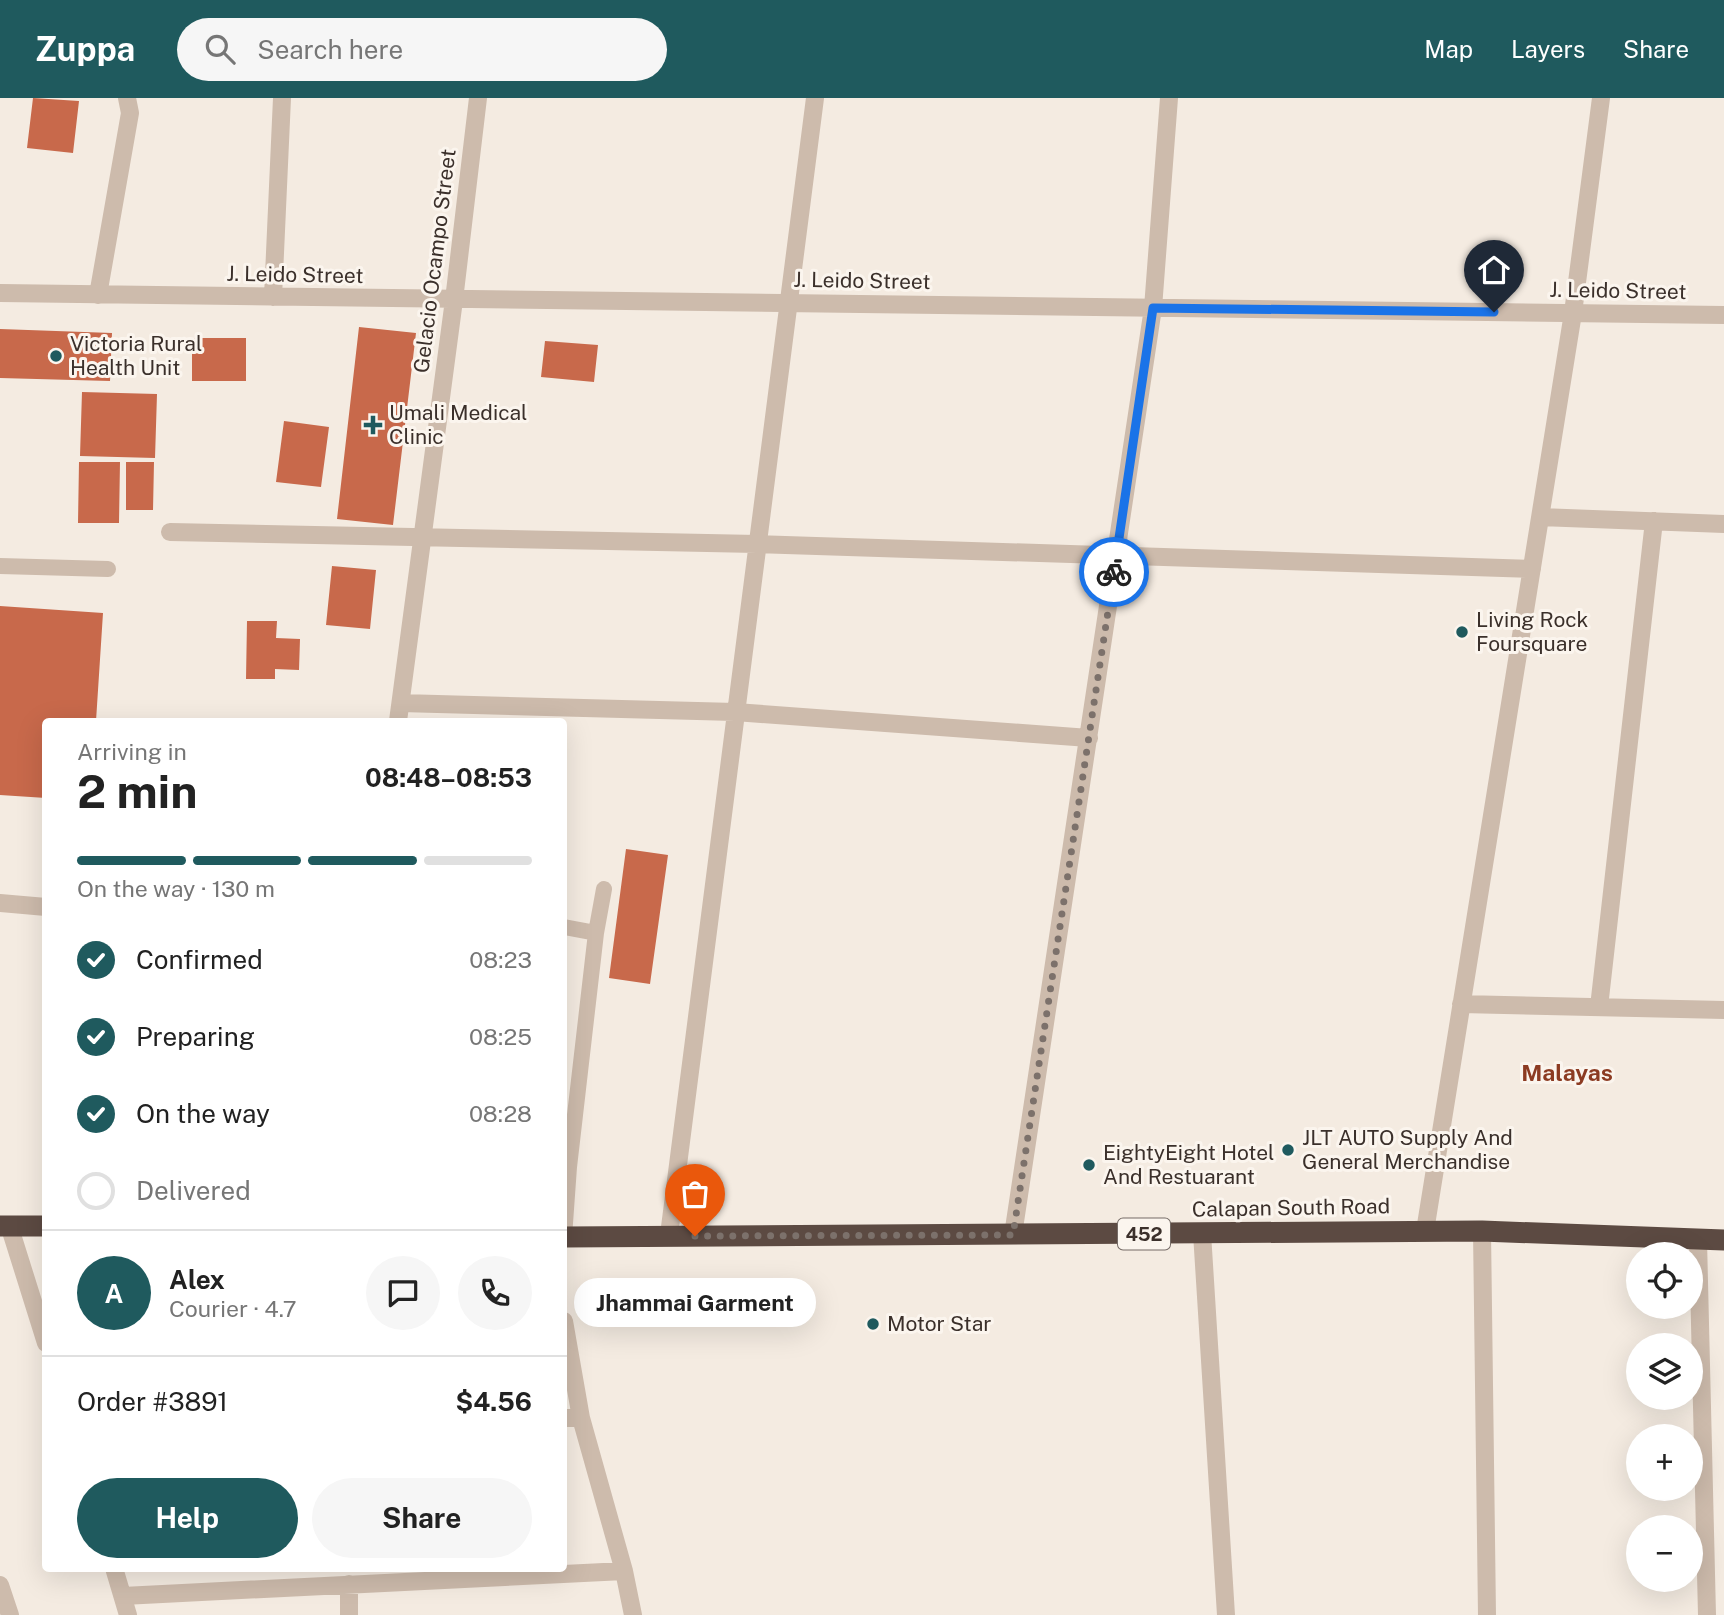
<!DOCTYPE html>
<html lang="en">
<head>
<meta charset="utf-8">
<style>
  :root { --surface:#fff; --page:#f6f6f6; --text:#222; --muted:#767676; --line:#e0e0e0; --accent:#1f5a5e }
  body { margin:0; font-family:"Public Sans",sans-serif; background:var(--page); color:var(--text); height:100vh; display:flex; flex-direction:column; font-size:26px; white-space:nowrap }
  * { box-sizing:border-box; margin:0 }
  p { font-size:23px; color:var(--muted) }
  .icon { flex:none; width:38px; height:38px; fill:none; stroke:currentColor; stroke-width:2; stroke-linecap:round; stroke-linejoin:round }
  .map { position:relative; flex:1; overflow:hidden }
  .side { position:absolute; left:42px; top:620px; width:525px; height:854px; display:flex; flex-direction:column; background:var(--surface); border-radius:7px; box-shadow:0 7px 28px #0002 }
  .side>* { flex:none }
  .fabs { position:absolute; left:1626px; top:1144px; display:grid; gap:14px }
  .fabs a { display:grid; place-items:center; width:77px; height:77px; border-radius:50%; background:var(--surface); box-shadow:0 7px 28px #0002; font-size:35px }
  .pin { position:absolute; display:grid; place-items:center; width:60px; height:60px; color:#fff; margin:-72px -30px; border-radius:50% 50% 50% 0; rotate:-45deg; box-shadow:0 0 7px #0007 }
  .pin .icon { rotate:45deg }
  .courier { position:absolute; display:grid; place-items:center; width:70px; height:70px; margin:-35px; border:5px solid #1a73e8; border-radius:50%; background:#fff; color:#222; box-shadow:0 2px 9px #0007 }
  .bubble { position:absolute; height:49px; border-radius:24px; background:var(--surface); box-shadow:0 7px 28px #0002; font-size:23px; font-weight:700; line-height:49px; text-align:center }
  .summary em { font-style:normal; font-weight:700 }
  .summary div { display:flex; flex-direction:column-reverse }
  .summary { display:flex; align-items:center; justify-content:space-between; height:119px; padding:0 35px }
  h1 { font-size:46px; font-weight:700; line-height:52px }
  .bar { display:grid; grid-template-columns:repeat(4,1fr); gap:10px 7px; align-content:center; height:84px; padding:0 35px }
  .bar i { height:9px; border-radius:5px; background:var(--line) }
  .bar .current { background:var(--accent) }
  .bar p { grid-column:span 4 }
  .line { display:flex; align-items:center; gap:18px; padding:0 35px; border-top:2px solid var(--line) }
  .line div { flex:1 }
  .round { display:grid; place-items:center; flex:none; width:74px; height:74px; border-radius:37px; background:var(--page) }
  ol { padding:0 35px; list-style:none }
  li { display:flex; align-items:center; gap:21px; height:77px }
  li p { margin-inline-start:auto }
  li .icon { padding:7px; border-radius:50%; background:var(--accent); color:#fff; stroke-width:4 }
  li:last-child { color:var(--muted) }
  li i { width:38px; height:38px; border:4px solid var(--line); border-radius:50% }
  .cta { display:flex; gap:14px; margin-top:auto; padding:14px 35px }
  .cta a { flex:1; height:80px; border-radius:42px; background:var(--accent); color:#fff; font-size:28px; font-weight:700; line-height:80px; text-align:center }
  .cta a+a { background:var(--page); color:var(--text) }
  header { display:flex; align-items:center; gap:42px; box-sizing:border-box; height:98px; padding:0 35px; background:var(--accent); color:#fff }
  header strong { font-size:33px }
  nav { display:flex; gap:38px; margin-inline-start:auto; font-size:24px }
  .search { width:490px; height:63px; background:var(--page); display:flex; align-items:center; gap:18px; box-sizing:border-box; padding:0 24px; border-radius:38px; color:var(--muted); font-size:26px }
  .map>svg:first-child { display:block }
  .building { fill:#c8694b }
  .lines { fill:none; stroke-linecap:round; stroke-linejoin:round }
  .lane { stroke:#cdbbac; stroke-width:16 }
  .street { stroke:#cdbbac; stroke-width:18 }
  .highway { stroke:#5c4a42; stroke-width:21 }
  .done { stroke:#7c716b; stroke-width:7; stroke-dasharray:0 12.6 }
  .route { stroke:#1a73e8; stroke-width:9 }
  .poi-dot { fill:#1f5a5e; stroke:#fbf5ee; stroke-width:2.5 }
  .labels { text-anchor:middle; stroke-width:6; stroke-linejoin:round; paint-order:stroke }
  .shield { fill:#fbf5ee; stroke:#756b66; stroke-width:2 }
  .shield-label { font-size:19px; font-weight:bold; fill:#3b302b }
  .street-label { font-size:21px; fill:#3b302b; stroke:#fbf5ee }
  .poi-label { font-size:21px; fill:#3b302b; stroke:#fbf5ee; text-anchor:start }
  .neighbourhood-label { font-size:23px; font-weight:bold; fill:#8c3b22; stroke:#fbf5ee }
</style>
</head>
<body>
<header>
<strong>Zuppa</strong>
<div class="search"><svg class="icon" aria-label="search" viewBox="0 0 24 24"><circle cx="10" cy="10" r="6"/><path d="M15 15l6 6"/></svg>Search here</div>
<nav><a>Map</a><a>Layers</a><a>Share</a></nav>
</header>
<div class="map">
<svg width="1724" height="1517" viewBox="0 0 1724 1517">
  <rect width="100%" height="100%" fill="#f4ebe1"/>
  <path class="building" d="M 33,0 L 79,3 L 73,55 L 27,50 Z
    M 359,229 L 416,235 L 393,427 L 337,421 Z
    M 0,231 L 112,235 L 110,283 L 0,280 Z
    M 192,240 L 246,240 L 246,283 L 192,283 Z
    M 545,243 L 598,247 L 594,284 L 541,279 Z
    M 82,294 L 157,296 L 155,360 L 80,358 Z
    M 284,323 L 329,329 L 321,389 L 276,384 Z
    M 79,364 L 120,364 L 119,425 L 78,425 Z
    M 126,364 L 154,364 L 153,412 L 126,412 Z
    M 332,468 L 376,472 L 370,531 L 326,527 Z
    M 0,508 L 103,515 L 96,623 L 46,623 L 46,700 L 0,697 Z
    M 247,523 L 277,523 L 276,540 L 300,541 L 299,572 L 275,571 L 275,581 L 246,581 Z
    M 626,751 L 668,757 L 650,886 L 609,880 Z"/>
  <g class="lines">
    <path class="lane" d="M 0,468 L 108,471
      M 564,829 L 596,835
      M 564,1139 L 569,1069 L 596,835 L 604,791"/>
    <path class="street" d="M 0,195 L 1724,217
      M 98,197 L 130,15 L 127,0
      M 273,199 L 282,0
      M 1540,419 L 1724,426
      M 170,434 L 757,446 L 1532,471
      M 401,605 L 735,614 L 1089,640
      M 398,623 L 454,202 L 478,0
      M 0,805 L 46,809
      M 1461,906 L 1724,912
      M 1599,909 L 1654,423
      M 9,1127 L 46,1245
      M 1425,1133 L 1573,215 L 1601,0
      M 1482,1133 L 1487,1517
      M 1202,1135 L 1226,1517
      M 669,1137 L 815,0
      M 1013,1137 L 1153,210 L 1169,0
      M 1698,1142 L 1707,1517
      M 564,1223 L 581,1320 L 624,1473 L 633,1517
      M 564,1320 L 581,1320
      M 114,1470 L 128,1517
      M 0,1487 L 10,1517
      M 123,1498 L 624,1473
      M 349,1517 L 349,1486"/>
    <path class="highway" d="M 0,1128 L 46,1128
      M 564,1139 L 1482,1133 L 1724,1142"/>
  </g>
  <g class="lines">
    <path class="done" d="M 695,1138 L 1013,1137 L 1114,474"/>
    <path class="route" d="M 1114,474 L 1153,210 L 1494,214"/>
  </g>
  <g class="poi-dot">
    <circle cx="56" cy="258" r="7"/>
    <path d="M369.5 316.5h7v7h7v7h-7v7h-7v-7h-7v-7h7z"/>
    <circle cx="1462" cy="534" r="7"/>
    <circle cx="1288" cy="1052" r="7"/>
    <circle cx="1089" cy="1067" r="7"/>
    <circle cx="873" cy="1226" r="7"/>
  </g>
  <g class="labels">
    <rect class="shield" x="1118" y="1120.5" width="52" height="31" rx="5"/>
    <g class="shield-label">
      <text x="1144" y="1143">452</text>
    </g>
    <g class="street-label">
      <text transform="translate(435 163) rotate(-83)" y="7">Gelacio Ocampo Street</text>
      <text transform="translate(295 177) rotate(1)" y="7">J. Leido Street</text>
      <text transform="translate(862 183) rotate(1)" y="7">J. Leido Street</text>
      <text transform="translate(1618 193) rotate(1)" y="7">J. Leido Street</text>
      <text transform="translate(1291 1110) rotate(-1)" y="7">Calapan South Road</text>
    </g>
    <g class="poi-label">
      <text x="70" y="253">Victoria Rural<tspan x="70" dy="24">Health Unit</tspan></text>
      <text x="389" y="322">Umali Medical<tspan x="389" dy="24">Clinic</tspan></text>
      <text x="1476" y="529">Living Rock<tspan x="1476" dy="24">Foursquare</tspan></text>
      <text x="1302" y="1047">JLT AUTO Supply And<tspan x="1302" dy="24">General Merchandise</tspan></text>
      <text x="1103" y="1062">EightyEight Hotel<tspan x="1103" dy="24">And Restuarant</tspan></text>
      <text x="887" y="1233">Motor Star</text>
    </g>
    <g class="neighbourhood-label">
      <text x="1567" y="983">Malayas</text>
    </g>
  </g>
</svg>
<div class="fabs">
<a><svg class="icon" aria-label="locate" viewBox="0 0 24 24"><circle cx="12" cy="12" r="6"/><path d="M12 2v4M12 18v4M2 12h4M18 12h4"/></svg></a>
<a><svg class="icon" aria-label="layers" viewBox="0 0 24 24"><path d="M12 4l9 5-9 5-9-5zM3 14l9 5 9-5"/></svg></a>
<a>+</a>
<a>−</a>
</div>
<div class="pin" style="left:695px;top:1138px;background:#ea580c"><svg class="icon" aria-label="bag" viewBox="0 0 24 24"><path d="M5 8h14l-1 12H6zM9 8a3 3 0 0 1 6 0"/></svg></div>
<div class="pin" style="left:1494px;top:214px;background:#1f2937"><svg class="icon" aria-label="home" viewBox="0 0 24 24"><path d="M3 11l9-7 9 7M6 9v11h12V9"/></svg></div>
<div class="courier" style="left:1114px;top:474px"><svg class="icon" aria-label="bike" viewBox="0 0 24 24"><circle cx="6" cy="16" r="4"/><circle cx="18" cy="16" r="4"/><path d="M6 16l4-8h5l3 8M10 8l3 8H6M13 5h3"/></svg></div>
<div class="bubble" style="left:574px;top:1180px;width:242px">Jhammai Garment</div>
<section class="side">
<div class="summary"><div><h1>2 min</h1><p>Arriving in</p></div><em>08:48–08:53</em></div>
<div class="bar"><i class="current"></i><i class="current"></i><i class="current"></i><i></i><p>On the way · 130 m</p></div>
<ol>
<li><svg class="icon" aria-label="check" viewBox="0 0 24 24"><path d="M5 12l5 5 9-10"/></svg>Confirmed<p>08:23</p></li>
<li><svg class="icon" aria-label="check" viewBox="0 0 24 24"><path d="M5 12l5 5 9-10"/></svg>Preparing<p>08:25</p></li>
<li><svg class="icon" aria-label="check" viewBox="0 0 24 24"><path d="M5 12l5 5 9-10"/></svg>On the way<p>08:28</p></li>
<li><i></i>Delivered</li>
</ol>
<div class="line" style="height:126px"><b class="round" style="background:var(--accent);color:#fff">A</b><div><b>Alex</b><p>Courier · 4.7</p></div><a class="round"><svg class="icon" aria-label="chat" viewBox="0 0 24 24"><path d="M4 5h16v11H9l-5 4z"/></svg></a><a class="round"><svg class="icon" aria-label="phone" viewBox="0 0 24 24"><path d="M5 4h4l2 5-3 2q2 4 5 5l2-3 5 2v4C11 20 4 13 5 4z"/></svg></a></div>
<div class="line" style="height:91px"><div>Order #3891</div><b>$4.56</b></div>
<div class="cta"><a>Help</a><a>Share</a></div>
</section>
</div>
</body>
</html>
